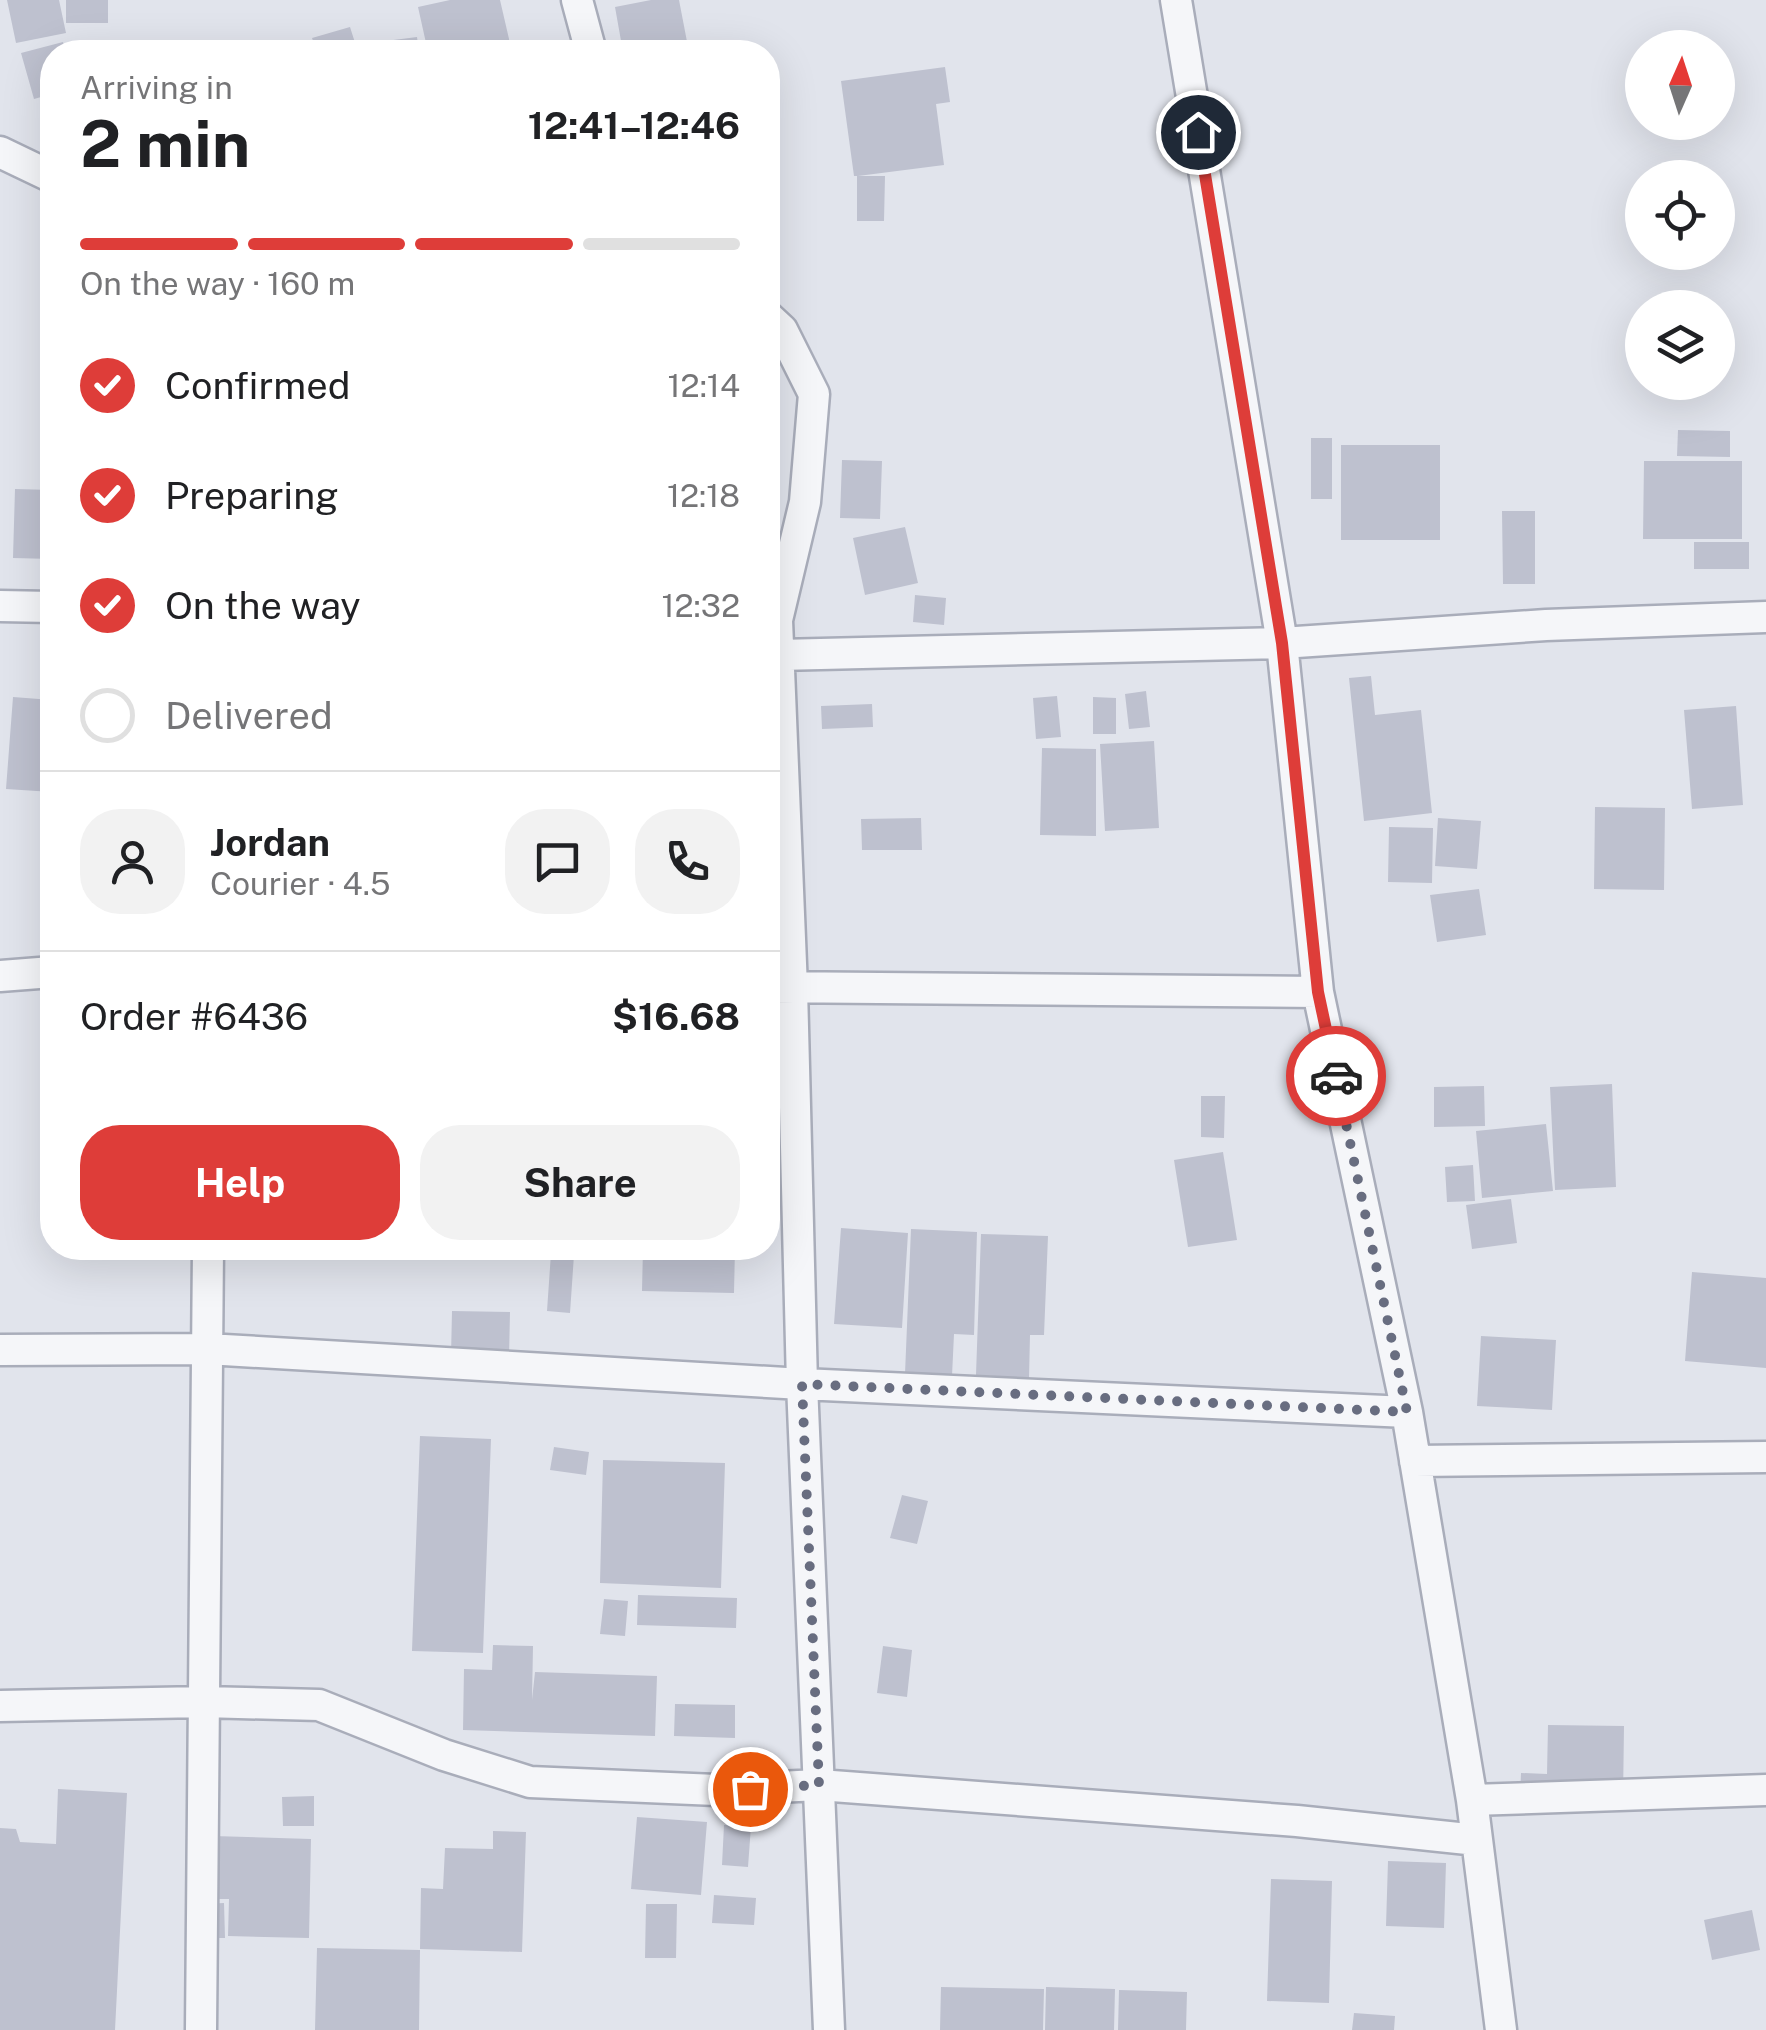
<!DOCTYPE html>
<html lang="en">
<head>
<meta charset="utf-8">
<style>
  :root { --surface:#fff; --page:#f2f2f2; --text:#202124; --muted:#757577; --line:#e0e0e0; --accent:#de3d39 }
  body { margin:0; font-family:"Public Sans",sans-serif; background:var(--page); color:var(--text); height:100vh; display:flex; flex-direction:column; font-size:38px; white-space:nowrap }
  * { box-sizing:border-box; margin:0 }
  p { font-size:32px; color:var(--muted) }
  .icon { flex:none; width:55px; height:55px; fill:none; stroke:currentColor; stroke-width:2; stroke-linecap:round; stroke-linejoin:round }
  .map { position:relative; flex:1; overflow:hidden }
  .panel { position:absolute; left:40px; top:40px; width:740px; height:1220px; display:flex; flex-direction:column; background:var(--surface); border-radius:40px; box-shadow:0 10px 40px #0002 }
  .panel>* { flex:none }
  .needle { width:65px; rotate:3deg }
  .fabs { position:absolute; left:1625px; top:30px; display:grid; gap:20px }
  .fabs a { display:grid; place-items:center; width:110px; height:110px; border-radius:50%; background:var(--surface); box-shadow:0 10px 40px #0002; font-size:50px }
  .pin { position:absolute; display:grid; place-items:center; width:85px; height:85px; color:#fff; margin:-42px; border:5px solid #fff; border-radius:50%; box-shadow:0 2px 10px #0007 }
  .courier { position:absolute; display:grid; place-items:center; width:100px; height:100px; margin:-50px; border:8px solid #de3d39; border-radius:50%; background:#fff; color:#222; box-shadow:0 2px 12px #0007 }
  .summary em { font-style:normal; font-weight:700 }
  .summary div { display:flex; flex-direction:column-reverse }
  .summary { display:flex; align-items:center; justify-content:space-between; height:170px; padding:0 40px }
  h1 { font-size:65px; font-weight:700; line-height:75px }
  .bar { display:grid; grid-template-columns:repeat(4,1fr); gap:15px 10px; align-content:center; height:120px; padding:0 40px }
  .bar i { height:12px; border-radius:8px; background:var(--line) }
  .bar .on { background:var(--accent) }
  .bar p { grid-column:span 4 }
  .line { display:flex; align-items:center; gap:25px; padding:0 40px; border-top:2px solid var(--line) }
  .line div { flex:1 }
  .round { display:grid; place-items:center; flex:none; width:105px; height:105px; border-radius:40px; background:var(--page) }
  ol { padding:0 40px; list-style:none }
  li { display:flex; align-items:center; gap:30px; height:110px }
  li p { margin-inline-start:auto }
  li .icon { padding:10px; border-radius:50%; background:var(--accent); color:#fff; stroke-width:4 }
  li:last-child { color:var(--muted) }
  li i { width:55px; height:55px; border:5px solid var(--line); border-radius:50% }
  .primary-button { display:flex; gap:20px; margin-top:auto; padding:20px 40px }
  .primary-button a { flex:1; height:115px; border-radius:40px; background:var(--accent); color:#fff; font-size:40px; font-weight:700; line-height:115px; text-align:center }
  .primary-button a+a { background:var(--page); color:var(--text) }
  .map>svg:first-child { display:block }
  .building { fill:#bec1cf }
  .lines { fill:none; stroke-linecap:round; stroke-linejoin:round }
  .minor-casing { stroke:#a9adba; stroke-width:35 }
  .minor { stroke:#f5f6f9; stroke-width:30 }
  .done { stroke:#686d80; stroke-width:10; stroke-dasharray:0 18 }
  .route { stroke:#de3d39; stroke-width:12 }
</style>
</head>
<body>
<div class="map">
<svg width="1766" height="2030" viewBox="0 0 1766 2030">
  <rect width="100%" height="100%" fill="#e1e4ec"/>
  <path class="building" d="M 7,0 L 59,0 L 66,33 L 16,43 Z
    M 66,0 L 108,0 L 108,23 L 66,23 Z
    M 450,0 L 500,0 L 512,52 L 428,52 L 418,7 Z
    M 651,0 L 679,0 L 689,52 L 623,52 L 615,7 Z
    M 350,27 L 358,52 L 317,52 L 312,38 Z
    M 417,37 L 419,52 L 371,52 L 370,43 Z
    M 63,42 L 66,52 L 52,52 L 52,94 L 34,99 L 21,53 Z
    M 945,67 L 950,102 L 936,104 L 944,165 L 858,176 L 885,176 L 884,221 L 857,221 L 857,176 L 854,176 L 841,81 Z
    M 1678,430 L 1730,431 L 1730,457 L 1677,456 Z
    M 1311,438 L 1332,438 L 1332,499 L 1311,499 Z
    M 1341,445 L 1440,445 L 1440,540 L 1341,540 Z
    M 842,460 L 882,461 L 880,519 L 840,518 Z
    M 1644,461 L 1742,461 L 1742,539 L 1643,539 Z
    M 15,489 L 52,490 L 52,559 L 13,558 Z
    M 1502,511 L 1535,511 L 1535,584 L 1503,584 Z
    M 905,527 L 918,583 L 865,595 L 853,538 Z
    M 1694,542 L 1749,542 L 1749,569 L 1694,569 Z
    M 915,595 L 946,598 L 944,625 L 913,622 Z
    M 1371,676 L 1375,715 L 1421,710 L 1432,813 L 1364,821 L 1349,678 Z
    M 1146,691 L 1150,727 L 1129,729 L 1125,694 Z
    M 1057,696 L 1061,737 L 1036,739 L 1033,698 Z
    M 13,697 L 52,700 L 52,792 L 6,789 Z
    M 1093,697 L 1116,698 L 1116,734 L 1093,734 Z
    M 872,704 L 873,727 L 822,729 L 821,706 Z
    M 1736,706 L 1743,805 L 1692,809 L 1684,710 Z
    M 1154,741 L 1159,828 L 1105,831 L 1100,744 Z
    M 1042,748 L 1096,749 L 1096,836 L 1040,835 Z
    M 1595,807 L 1665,808 L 1664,890 L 1594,889 Z
    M 921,818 L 922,850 L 862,850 L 861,819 Z
    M 1438,818 L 1481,821 L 1477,869 L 1435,866 Z
    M 1389,827 L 1433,828 L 1432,883 L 1388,882 Z
    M 1479,889 L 1486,935 L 1437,942 L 1430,895 Z
    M 1612,1084 L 1616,1187 L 1555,1190 L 1550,1087 Z
    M 1484,1086 L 1485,1126 L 1434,1127 L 1434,1087 Z
    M 1201,1096 L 1225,1096 L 1224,1138 L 1201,1137 Z
    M 1546,1124 L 1553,1191 L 1482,1198 L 1476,1131 Z
    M 1223,1152 L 1237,1240 L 1188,1247 L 1174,1160 Z
    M 1473,1165 L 1475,1201 L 1447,1202 L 1445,1167 Z
    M 1511,1199 L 1517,1243 L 1472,1249 L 1466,1205 Z
    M 841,1228 L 908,1233 L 902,1328 L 834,1324 Z
    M 911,1229 L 977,1232 L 974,1335 L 954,1334 L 952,1376 L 905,1374 Z
    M 981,1234 L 1048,1236 L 1044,1335 L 1030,1335 L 1029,1378 L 976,1375 Z
    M 643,1248 L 735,1248 L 734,1293 L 642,1291 Z
    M 551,1253 L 574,1255 L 570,1313 L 547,1311 Z
    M 1692,1272 L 1766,1278 L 1766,1368 L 1685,1361 Z
    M 452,1311 L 510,1312 L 509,1358 L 451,1356 Z
    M 1481,1336 L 1556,1340 L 1552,1410 L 1477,1406 Z
    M 420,1436 L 491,1439 L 483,1653 L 412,1651 Z
    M 554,1447 L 589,1452 L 586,1475 L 550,1470 Z
    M 603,1460 L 725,1463 L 721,1588 L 600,1583 Z
    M 902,1495 L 928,1501 L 917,1544 L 890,1538 Z
    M 638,1595 L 737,1598 L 736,1628 L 637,1625 Z
    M 604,1599 L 628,1601 L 625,1636 L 600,1634 Z
    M 493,1645 L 533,1646 L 532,1700 L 535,1672 L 657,1676 L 655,1736 L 463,1730 L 464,1669 L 492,1670 Z
    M 883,1646 L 912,1650 L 907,1697 L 877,1693 Z
    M 675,1704 L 735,1705 L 735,1738 L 674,1736 Z
    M 1548,1725 L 1624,1726 L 1623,1800 L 1520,1798 L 1521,1773 L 1547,1774 Z
    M 58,1789 L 127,1793 L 115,2030 L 0,2030 L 0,1828 L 16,1829 L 20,1842 L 56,1844 Z
    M 314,1796 L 314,1826 L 283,1826 L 282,1797 Z
    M 637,1817 L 707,1822 L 701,1895 L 631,1889 Z
    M 724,1825 L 751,1826 L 748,1867 L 722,1865 Z
    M 493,1831 L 526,1832 L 522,1952 L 420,1949 L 421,1888 L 443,1889 L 445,1848 L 493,1849 Z
    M 213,1836 L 311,1839 L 309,1938 L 228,1936 L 229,1899 L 212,1899 Z
    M 1388,1861 L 1446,1863 L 1444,1928 L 1386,1926 Z
    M 1271,1879 L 1332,1881 L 1329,2003 L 1267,2001 Z
    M 714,1895 L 756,1898 L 754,1925 L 712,1923 Z
    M 224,1903 L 225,1938 L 204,1938 L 203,1904 Z
    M 646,1904 L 677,1904 L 676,1958 L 645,1958 Z
    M 1752,1910 L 1760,1950 L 1712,1960 L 1704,1920 Z
    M 317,1948 L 420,1950 L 419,2030 L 315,2030 Z
    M 941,1987 L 1044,1989 L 1043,2030 L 940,2030 Z
    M 1046,1987 L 1115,1989 L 1114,2030 L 1045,2030 Z
    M 1119,1990 L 1187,1992 L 1186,2030 L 1118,2030 Z
    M 1354,2013 L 1395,2016 L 1394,2030 L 1352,2030 Z"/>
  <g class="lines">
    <g class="minor-casing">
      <path id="minor" d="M 577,0 L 591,52
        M 1176,0 L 1282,643 L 1318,992 L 1407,1412 L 1472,1800 L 1501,2030
        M 0,152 L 52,177
        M 768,317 L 782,330 L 814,394 L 805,502 L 777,620 L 792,988 L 802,1384 L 829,2030
        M 0,606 L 52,607
        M 779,655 L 1282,643 L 1546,625 L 1766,617
        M 0,976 L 52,972
        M 768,987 L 1318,992
        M 0,1350 L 207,1349 L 802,1384 L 1407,1412
        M 1415,1461 L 1766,1457
        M 0,1706 L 203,1702 L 319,1705 L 444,1755 L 530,1782 L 716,1790 L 819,1785 L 1297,1821 L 1477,1840
        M 1472,1800 L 1766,1790
        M 201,2030 L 208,1248"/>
    </g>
    <use href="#minor" class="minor"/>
  </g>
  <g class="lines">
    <path class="done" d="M 750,1789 L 819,1785 L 802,1384 L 1407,1412 L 1336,1076"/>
    <path class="route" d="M 1198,132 L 1282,643 L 1318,992 L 1336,1076"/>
  </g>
</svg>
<div class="fabs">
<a><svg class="needle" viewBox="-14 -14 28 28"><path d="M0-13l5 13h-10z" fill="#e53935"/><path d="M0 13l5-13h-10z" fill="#757577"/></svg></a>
<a><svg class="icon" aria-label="locate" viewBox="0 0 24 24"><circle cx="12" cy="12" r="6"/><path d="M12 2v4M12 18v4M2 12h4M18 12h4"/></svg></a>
<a><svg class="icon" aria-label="layers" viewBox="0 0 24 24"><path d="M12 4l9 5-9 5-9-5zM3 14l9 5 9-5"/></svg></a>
</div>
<div class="pin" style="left:750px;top:1789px;background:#ea580c"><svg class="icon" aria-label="bag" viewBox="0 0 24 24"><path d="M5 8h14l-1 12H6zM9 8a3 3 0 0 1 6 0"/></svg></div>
<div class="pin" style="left:1198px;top:132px;background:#1f2937"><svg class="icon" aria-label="home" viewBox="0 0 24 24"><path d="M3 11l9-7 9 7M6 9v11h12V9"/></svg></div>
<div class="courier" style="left:1336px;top:1076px"><svg class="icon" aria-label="car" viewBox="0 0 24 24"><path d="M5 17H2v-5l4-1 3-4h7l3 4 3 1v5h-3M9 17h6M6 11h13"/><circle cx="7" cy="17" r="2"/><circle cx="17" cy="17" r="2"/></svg></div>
<section class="panel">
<div class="summary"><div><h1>2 min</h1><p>Arriving in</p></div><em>12:41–12:46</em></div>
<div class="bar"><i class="on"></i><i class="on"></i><i class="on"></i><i></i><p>On the way · 160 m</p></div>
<ol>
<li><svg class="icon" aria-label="check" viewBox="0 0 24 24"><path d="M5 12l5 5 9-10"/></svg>Confirmed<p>12:14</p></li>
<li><svg class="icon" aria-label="check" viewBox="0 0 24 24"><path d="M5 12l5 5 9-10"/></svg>Preparing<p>12:18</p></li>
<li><svg class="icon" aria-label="check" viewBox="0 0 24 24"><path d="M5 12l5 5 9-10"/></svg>On the way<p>12:32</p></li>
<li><i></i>Delivered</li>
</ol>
<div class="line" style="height:180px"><a class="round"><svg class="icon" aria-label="person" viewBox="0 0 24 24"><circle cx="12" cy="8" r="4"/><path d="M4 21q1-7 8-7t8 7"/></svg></a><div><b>Jordan</b><p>Courier · 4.5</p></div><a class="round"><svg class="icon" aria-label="chat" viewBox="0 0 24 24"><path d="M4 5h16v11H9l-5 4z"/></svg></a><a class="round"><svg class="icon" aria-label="phone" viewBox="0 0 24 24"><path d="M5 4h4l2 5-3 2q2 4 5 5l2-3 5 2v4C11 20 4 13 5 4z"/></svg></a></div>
<div class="line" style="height:130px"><div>Order #6436</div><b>$16.68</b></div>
<div class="primary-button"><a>Help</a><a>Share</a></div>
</section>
</div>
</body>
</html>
